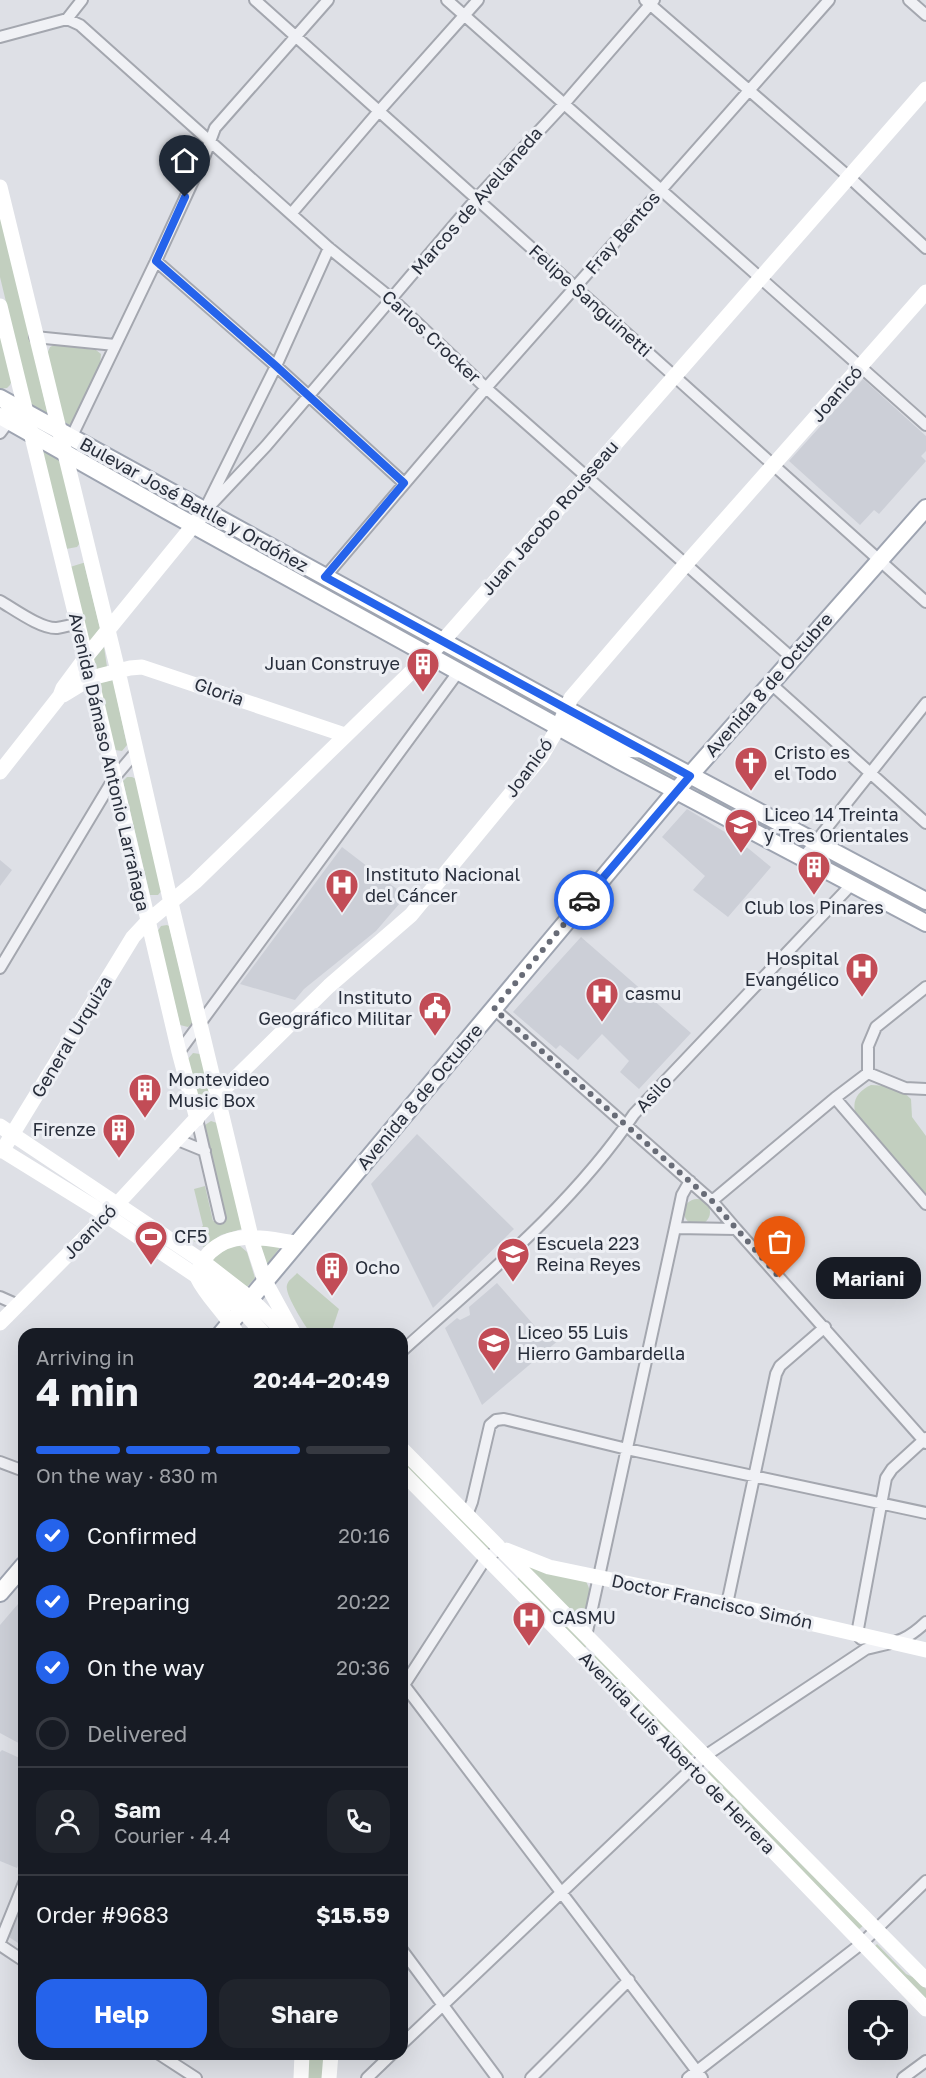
<!DOCTYPE html>
<html lang="en">
<head>
<meta charset="utf-8">
<style>
  :root { --surface:#171b24; --page:#20242c; --text:#f1f3f6; --muted:#9ea1a6; --line:#363941; --accent:#2563eb }
  body { margin:0; font-family:"Golos Text",sans-serif; background:var(--page); color:var(--text); height:100vh; display:flex; flex-direction:column; font-size:22px; white-space:nowrap }
  * { box-sizing:border-box; margin:0 }
  p { font-size:20px; color:var(--muted) }
  .icon { flex:none; width:33px; height:33px; fill:none; stroke:currentColor; stroke-width:2; stroke-linecap:round; stroke-linejoin:round }
  .map { position:relative; flex:1; overflow:hidden }
  .panel { position:absolute; left:18px; top:1328px; width:390px; height:732px; display:flex; flex-direction:column; background:var(--surface); border-radius:18px; box-shadow:0 6px 24px #0002 }
  .panel>* { flex:none }
  .buttons { position:absolute; left:848px; top:2000px; display:grid; gap:12px }
  .buttons a { display:grid; place-items:center; width:60px; height:60px; border-radius:12px; background:var(--surface); box-shadow:0 6px 24px #0002; font-size:30px }
  .pin { position:absolute; display:grid; place-items:center; width:51px; height:51px; color:#fff; margin:-62px -26px; border-radius:50% 50% 50% 0; rotate:-45deg; box-shadow:0 0 6px #0007 }
  .pin .icon { rotate:45deg }
  .courier { position:absolute; display:grid; place-items:center; width:60px; height:60px; margin:-30px; border:4px solid #2563eb; border-radius:50%; background:#fff; color:#222; box-shadow:0 2px 8px #0007 }
  .bubble { position:absolute; height:42px; border-radius:18px; background:var(--surface); box-shadow:0 6px 24px #0002; font-size:20px; font-weight:700; line-height:42px; text-align:center }
  .headline em { font-style:normal; font-weight:700 }
  .headline div { display:flex; flex-direction:column-reverse }
  .headline { display:flex; align-items:center; justify-content:space-between; height:102px; padding:0 18px }
  h1 { font-size:39px; font-weight:700; line-height:45px }
  .bar { display:grid; grid-template-columns:repeat(4,1fr); gap:9px 6px; align-content:center; height:72px; padding:0 18px }
  .bar i { height:8px; border-radius:4px; background:var(--line) }
  .bar .active { background:var(--accent) }
  .bar p { grid-column:span 4 }
  .line { display:flex; align-items:center; gap:15px; padding:0 18px; border-top:2px solid var(--line) }
  .line div { flex:1 }
  .round { display:grid; place-items:center; flex:none; width:63px; height:63px; border-radius:18px; background:var(--page) }
  ol { padding:0 18px; list-style:none }
  li { display:flex; align-items:center; gap:18px; height:66px }
  li p { margin-inline-start:auto }
  li .icon { padding:6px; border-radius:50%; background:var(--accent); color:#fff; stroke-width:4 }
  li:last-child { color:var(--muted) }
  li i { width:33px; height:33px; border:3px solid var(--line); border-radius:50% }
  .action { display:flex; gap:12px; margin-top:auto; padding:12px 18px }
  .action a { flex:1; height:69px; border-radius:18px; background:var(--accent); color:#fff; font-size:24px; font-weight:700; line-height:69px; text-align:center }
  .action a+a { background:var(--page); color:var(--text) }
  .map>svg:first-child { display:block }
  .built { fill:#cccfd7 }
  .green { fill:#c2cfbf }
  .lines { fill:none; stroke-linecap:round; stroke-linejoin:round }
  .street-casing { stroke:#a4a7af; stroke-width:14 }
  .primary-casing { stroke:#9ea4b1; stroke-width:20 }
  .street { stroke:#f0f1f5; stroke-width:10 }
  .secondary { stroke:#fff; stroke-width:15 }
  .primary { stroke:#fff; stroke-width:16 }
  .done { stroke:#686c77; stroke-width:6; stroke-dasharray:0 10.8 }
  .route { stroke:#2563eb; stroke-width:8 }
  .labels { text-anchor:middle; stroke-width:6; stroke-linejoin:round; paint-order:stroke }
  .street-label { font-size:18px; fill:#282e3b; stroke:#edeff4 }
  .poi-label { font-size:18px; fill:#282e3b; stroke:#edeff4; text-anchor:start }
</style>
</head>
<body>
<div class="map">
<svg width="926" height="2078" viewBox="0 0 926 2078">
  <rect width="100%" height="100%" fill="#dee0e6"/>
  <path class="built" d="M 863,379 L 926,436 L 926,451 L 921,456 L 926,461 L 879,514 L 874,510 L 860,525 L 789,461 Z
    M 687,809 L 738,840 L 771,867 L 728,917 L 693,890 L 705,876 L 662,837 Z
    M 342,847 L 406,896 L 376,931 L 304,989 L 295,1000 L 240,984 Z
    M 0,860 L 12,870 L 0,886 Z
    M 581,937 L 691,1033 L 639,1089 L 620,1072 L 629,1061 L 602,1034 L 578,1060 L 560,1045 L 556,1049 L 513,1012 Z
    M 417,1134 L 514,1229 L 433,1308 L 371,1184 Z
    M 497,1283 L 540,1332 L 560,1339 L 482,1405 L 445,1328 L 457,1318 L 460,1320 L 470,1315 L 469,1307 Z
    M 24,1597 L 24,1746 L 0,1733 L 0,1625 Z
    M 2,1750 L 24,1760 L 24,1851 L 17,1868 L 0,1861 L 0,1752 Z
    M 24,1902 L 24,1947 L 9,1937 Z"/>
  <path class="green" d="M 0,207 L 48,415 L 31,405 L 0,277 Z
    M 0,330 L 12,380 L 10,385 L 7,388 L 0,389 Z
    M 54,345 L 96,350 L 101,354 L 100,365 L 73,422 L 69,425 L 63,421 L 47,354 L 50,347 Z
    M 72,447 L 194,512 L 193,516 L 71,449 Z
    M 42,449 L 60,461 L 80,543 L 77,547 L 66,549 Z
    M 250,547 L 263,551 L 418,637 L 360,607 L 350,604 Z
    M 83,563 L 84,563 L 100,628 L 89,643 L 70,567 Z
    M 104,647 L 107,667 L 97,673 L 93,660 Z
    M 442,651 L 555,711 L 555,715 L 552,716 L 441,656 Z
    M 113,680 L 127,745 L 122,751 L 115,750 L 98,683 Z
    M 574,728 L 640,757 L 673,777 L 670,781 Z
    M 127,777 L 132,777 L 136,779 L 163,889 L 158,895 L 150,895 L 123,781 Z
    M 698,791 L 701,791 L 804,845 L 806,846 L 804,851 L 697,794 Z
    M 823,855 L 926,909 L 926,911 L 876,885 L 868,885 L 821,859 Z
    M 167,925 L 169,926 L 193,1023 L 188,1027 L 180,1025 L 157,932 L 161,926 Z
    M 193,1053 L 200,1054 L 210,1092 L 202,1103 L 200,1103 L 187,1060 Z
    M 871,1085 C 884,1085 902,1089 911,1099 L 912,1117 L 926,1136 L 926,1198 L 856,1115 C 851,1101 858,1091 871,1085 Z
    M 211,1121 L 217,1123 L 242,1229 L 221,1235 L 204,1247 L 187,1237 L 203,1226 L 194,1189 L 205,1186 L 213,1221 L 225,1218 L 203,1129 L 205,1125 Z
    M684 1212a13 13 0 1 1 26 0a13 13 0 1 1-26 0Z
    M 260,1244 L 281,1246 L 267,1265 Z
    M 240,1246 L 247,1252 L 255,1278 L 247,1287 L 212,1260 L 228,1247 Z
    M 297,1273 L 339,1309 L 331,1333 L 310,1333 C 305,1325 284,1294 287,1285 C 288,1280 294,1277 297,1273 Z
    M 402,1455 L 493,1547 L 489,1552 L 402,1464 Z
    M 518,1559 L 586,1581 L 591,1593 L 585,1619 L 580,1620 Z
    M 520,1575 L 588,1644 L 584,1649 L 517,1580 Z
    M 592,1649 L 695,1753 L 689,1757 L 588,1653 Z
    M 711,1769 L 864,1925 L 857,1931 L 706,1774 Z
    M 877,1944 L 906,1974 L 917,1979 L 926,1989 L 926,2001 L 873,1948 Z
    M 308,2054 L 325,2054 L 323,2078 L 307,2078 Z"/>
  <g class="lines">
    <g class="street-casing">
      <path id="street" d="M 255,0 L 926,602
        M 447,0 L 926,425
        M 645,0 L 849,177 L 926,248
        M 909,0 L 926,15
        M 67,19 L 80,25 L 329,248 L 392,299 L 486,388 L 792,658
        M 0,37 L 67,19 L 82,0
        M 291,214 L 379,111 L 478,0
        M 156,261 L 276,366 L 404,483
        M 35,337 L 115,345
        M 0,433 L 9,421
        M 71,438 L 156,261 L 205,155 L 215,128 L 328,0
        M 208,503 L 276,366 L 329,248
        M 205,511 L 266,446 L 477,198 L 564,104 L 654,0
        M 325,577 L 486,388 L 829,0
        M 0,601 C 14,609 41,629 57,628 C 64,627 70,625 76,624
        M 770,683 L 926,823
        M 802,859 L 926,703
        M 0,968 L 114,778 L 136,752
        M 494,1009 L 712,1201 L 736,1229
        M 179,1052 L 459,671
        M 868,1073 L 868,1046 L 876,1027 L 926,987
        M 868,1073 L 905,1088 L 926,1089
        M 835,1098 L 926,1204
        M 197,1119 L 220,1218
        M 178,1140 L 205,1151
        M 712,1201 L 835,1098 L 868,1073
        M 675,1228 L 736,1229 L 926,1443
        M 0,1297 L 18,1305
        M 402,1351 C 484,1277 572,1206 634,1114 L 851,885
        M 0,1462 L 24,1471
        M 467,1515 L 472,1502 L 490,1425 L 496,1420 L 504,1419 L 627,1449 L 926,1513
        M 727,1604 L 776,1374 L 780,1366 L 825,1327
        M 586,1636 L 675,1228 L 682,1195 L 690,1181
        M 861,1639 L 857,1634 L 886,1478 L 892,1469 L 926,1438
        M 404,1685 L 702,2078
        M 404,1685 L 486,1558 L 501,1548
        M 0,1942 L 24,1883
        M 0,1945 L 24,1961
        M 402,1950 L 497,2078
        M 402,2044 L 705,1756 L 866,1649 C 894,1642 904,1643 926,1622
        M 159,2054 L 196,2078
        M 367,2078 L 392,2054
        M 531,2078 L 629,1980
        M 688,2078 L 861,1944 L 926,1881
        M 903,2078 L 926,2061"/>
    </g>
    <g class="primary-casing">
      <path id="primary" d="M 0,398 L 566,709 L 926,901
        M 0,416 L 166,510 L 620,761 L 926,923
        M 221,1334 L 676,791 L 926,508
        M 0,1593 L 24,1565"/>
    </g>
    <use href="#street" class="street"/>
    <path class="secondary" d="M 0,187 L 118,671 L 171,903 L 253,1245 L 265,1281 L 294,1334
      M 0,306 L 91,678 L 179,1052 L 197,1119
      M 63,695 L 91,678 L 130,668 L 142,667 L 345,735
      M 559,726 L 564,723 L 572,723 L 621,749 L 641,750
      M 0,772 L 60,696 L 63,688 L 86,657 L 205,511
      M 0,1126 L 202,1261 L 251,1299 L 286,1334
      M 0,1149 L 94,1207 L 207,1283 L 241,1309 L 264,1334
      M 2,1151 L 133,937 L 147,922 L 195,882 L 442,642 L 926,89
      M 0,1323 L 107,1215 L 217,1096 L 329,986 L 411,915 L 541,757 L 559,726 L 571,698 L 685,565 L 926,292
      M 237,1334 C 226,1313 207,1298 197,1277 C 199,1266 203,1260 210,1252 C 235,1229 266,1239 297,1243
      M 402,1449 L 926,1980
      M 402,1472 L 692,1767 L 926,2009
      M 506,1550 L 549,1567 L 727,1604 L 926,1650
      M 301,2078 L 302,2054
      M 329,2078 L 331,2054"/>
    <use href="#primary" class="primary"/>
  </g>
  <g class="lines">
    <path class="done" d="M 584,900 L 494,1009 L 712,1201 L 780,1278"/>
    <path class="route" d="M 185,197 L 156,261 L 276,366 L 404,483 L 325,577 L 690,776 L 584,900"/>
  </g>
  <defs>
    <g id="building-pin" transform="scale(1.725)"><path d="M0 17L-7.5 6A9.5 9.5 0 1 1 7.5 6Z" fill="#c24c56" stroke="#edeff4"/><path d="M-4-6H4V6H1V3H-1V6H-4ZM-2.5-4.3h1.7v1.8h-1.7ZM.8-4.3h1.7v1.8H.8ZM-2.5-1h1.7V.8h-1.7ZM.8-1h1.7V.8H.8Z" fill="#fff"/></g>
    <g id="church-pin" transform="scale(1.725)"><path d="M0 17L-7.5 6A9.5 9.5 0 1 1 7.5 6Z" fill="#c24c56" stroke="#edeff4"/><path d="M-1.2-6h2.4v3.5h3.3v2.4h-3.3V6h-2.4V-.1h-3.3v-2.4h3.3Z" fill="#fff"/></g>
    <g id="school-pin" transform="scale(1.725)"><path d="M0 17L-7.5 6A9.5 9.5 0 1 1 7.5 6Z" fill="#c24c56" stroke="#edeff4"/><path d="M0-5L7-2L0 1L-7-2ZM-4 1L0 2.5L4 1V4Q0 6-4 4Z" fill="#fff"/></g>
    <g id="hospital-pin" transform="scale(1.725)"><path d="M0 17L-7.5 6A9.5 9.5 0 1 1 7.5 6Z" fill="#c24c56" stroke="#edeff4"/><path d="M-5-5h3v3.5h4V-5h3V5h-3V1.5h-4V5h-3Z" fill="#fff"/></g>
    <g id="civic-pin" transform="scale(1.725)"><path d="M0 17L-7.5 6A9.5 9.5 0 1 1 7.5 6Z" fill="#c24c56" stroke="#edeff4"/><path d="M-.6-6.5H3V-4.5H.6V-3L4-1V1h2V6H-6V1h2V-1L-.6-3ZM-1.2 2.5V6h2.4V2.5Z" fill="#fff"/></g>
    <g id="stadium-pin" transform="scale(1.725)"><path d="M0 17L-7.5 6A9.5 9.5 0 1 1 7.5 6Z" fill="#c24c56" stroke="#edeff4"/><path d="M0-5a6.5 5 0 1 0 0 10a6.5 5 0 1 0 0-10ZM-3.5-1.8h7v3.6h-7Z" fill="#fff"/></g>
  </defs>
  <g fill-rule="evenodd">
    <use href="#building-pin" x="423" y="664"/>
    <use href="#church-pin" x="751" y="763"/>
    <use href="#school-pin" x="741" y="825"/>
    <use href="#building-pin" x="814" y="867"/>
    <use href="#hospital-pin" x="342" y="885"/>
    <use href="#hospital-pin" x="862" y="969"/>
    <use href="#hospital-pin" x="602" y="994"/>
    <use href="#civic-pin" x="435" y="1008"/>
    <use href="#building-pin" x="145" y="1090"/>
    <use href="#building-pin" x="119" y="1130"/>
    <use href="#stadium-pin" x="151" y="1237"/>
    <use href="#school-pin" x="513" y="1254"/>
    <use href="#building-pin" x="332" y="1268"/>
    <use href="#school-pin" x="494" y="1343"/>
    <use href="#hospital-pin" x="529" y="1618"/>
  </g>
  <g class="labels">
    <g class="street-label">
      <text transform="translate(477 201) rotate(-49)" y="6">Marcos de Avellaneda</text>
      <text transform="translate(623 233) rotate(-49)" y="6">Fray Bentos</text>
      <text transform="translate(590 301) rotate(42)" y="6">Felipe Sanguinetti</text>
      <text transform="translate(431 337) rotate(43)" y="6">Carlos Crocker</text>
      <text transform="translate(837 394) rotate(-49)" y="6">Joanicó</text>
      <text transform="translate(194 505) rotate(29)" y="6">Bulevar José Batlle y Ordóñez</text>
      <text transform="translate(550 518) rotate(-49)" y="6">Juan Jacobo Rousseau</text>
      <text transform="translate(769 685) rotate(-49)" y="6">Avenida 8 de Octubre</text>
      <text transform="translate(219 692) rotate(19)" y="6">Gloria</text>
      <text transform="translate(109 762) rotate(77)" y="6">Avenida Dámaso Antonio Larrañaga</text>
      <text transform="translate(529 768) rotate(-54)" y="6">Joanicó</text>
      <text transform="translate(72 1037) rotate(-59)" y="6">General Urquiza</text>
      <text transform="translate(654 1094) rotate(-47)" y="6">Asilo</text>
      <text transform="translate(420 1097) rotate(-50)" y="6">Avenida 8 de Octubre</text>
      <text transform="translate(90 1232) rotate(-46)" y="6">Joanicó</text>
      <text transform="translate(712 1602) rotate(12)" y="6">Doctor Francisco Simón</text>
      <text transform="translate(677 1753) rotate(46)" y="6">Avenida Luis Alberto de Herrera</text>
    </g>
    <g class="poi-label">
      <text x="400" y="670" text-anchor="end">Juan Construye</text>
      <text x="774" y="759">Cristo es<tspan x="774" dy="21">el Todo</tspan></text>
      <text x="764" y="821">Liceo 14 Treinta<tspan x="764" dy="21">y Tres Orientales</tspan></text>
      <text x="365" y="881">Instituto Nacional<tspan x="365" dy="21">del Cáncer</tspan></text>
      <text x="814" y="914" text-anchor="middle">Club los Pinares</text>
      <text x="839" y="965" text-anchor="end">Hospital<tspan x="839" dy="21">Evangélico</tspan></text>
      <text x="625" y="1000">casmu</text>
      <text x="412" y="1004" text-anchor="end">Instituto<tspan x="412" dy="21">Geográfico Militar</tspan></text>
      <text x="168" y="1086">Montevideo<tspan x="168" dy="21">Music Box</tspan></text>
      <text x="96" y="1136" text-anchor="end">Firenze</text>
      <text x="174" y="1243">CF5</text>
      <text x="536" y="1250">Escuela 223<tspan x="536" dy="21">Reina Reyes</tspan></text>
      <text x="355" y="1274">Ocho</text>
      <text x="517" y="1339">Liceo 55 Luis<tspan x="517" dy="21">Hierro Gambardella</tspan></text>
      <text x="552" y="1624">CASMU</text>
    </g>
  </g>
</svg>
<div class="buttons">
<a><svg class="icon" aria-label="locate" viewBox="0 0 24 24"><circle cx="12" cy="12" r="6"/><path d="M12 2v4M12 18v4M2 12h4M18 12h4"/></svg></a>
</div>
<div class="pin" style="left:780px;top:1278px;background:#ea580c"><svg class="icon" aria-label="bag" viewBox="0 0 24 24"><path d="M5 8h14l-1 12H6zM9 8a3 3 0 0 1 6 0"/></svg></div>
<div class="pin" style="left:185px;top:197px;background:#1f2937"><svg class="icon" aria-label="home" viewBox="0 0 24 24"><path d="M3 11l9-7 9 7M6 9v11h12V9"/></svg></div>
<div class="courier" style="left:584px;top:900px"><svg class="icon" aria-label="car" viewBox="0 0 24 24"><path d="M5 17H2v-5l4-1 3-4h7l3 4 3 1v5h-3M9 17h6M6 11h13"/><circle cx="7" cy="17" r="2"/><circle cx="17" cy="17" r="2"/></svg></div>
<div class="bubble" style="left:816px;top:1257px;width:105px">Mariani</div>
<section class="panel">
<div class="headline"><div><h1>4 min</h1><p>Arriving in</p></div><em>20:44–20:49</em></div>
<div class="bar"><i class="active"></i><i class="active"></i><i class="active"></i><i></i><p>On the way · 830 m</p></div>
<ol>
<li><svg class="icon" aria-label="check" viewBox="0 0 24 24"><path d="M5 12l5 5 9-10"/></svg>Confirmed<p>20:16</p></li>
<li><svg class="icon" aria-label="check" viewBox="0 0 24 24"><path d="M5 12l5 5 9-10"/></svg>Preparing<p>20:22</p></li>
<li><svg class="icon" aria-label="check" viewBox="0 0 24 24"><path d="M5 12l5 5 9-10"/></svg>On the way<p>20:36</p></li>
<li><i></i>Delivered</li>
</ol>
<div class="line" style="height:108px"><a class="round"><svg class="icon" aria-label="person" viewBox="0 0 24 24"><circle cx="12" cy="8" r="4"/><path d="M4 21q1-7 8-7t8 7"/></svg></a><div><b>Sam</b><p>Courier · 4.4</p></div><a class="round"><svg class="icon" aria-label="phone" viewBox="0 0 24 24"><path d="M5 4h4l2 5-3 2q2 4 5 5l2-3 5 2v4C11 20 4 13 5 4z"/></svg></a></div>
<div class="line" style="height:78px"><div>Order #9683</div><b>$15.59</b></div>
<div class="action"><a>Help</a><a>Share</a></div>
</section>
</div>
</body>
</html>
